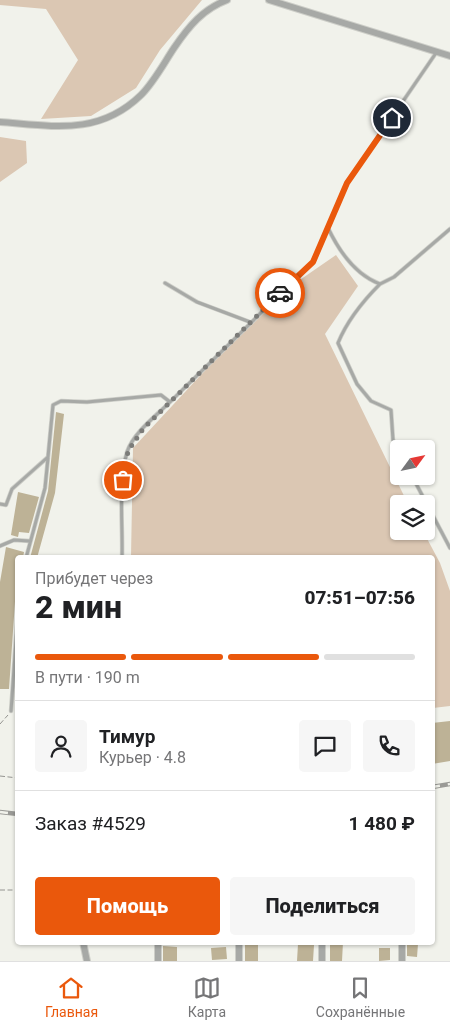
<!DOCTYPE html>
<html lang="ru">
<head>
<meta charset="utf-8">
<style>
  :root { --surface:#fff; --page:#f6f6f6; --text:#202124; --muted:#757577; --line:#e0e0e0; --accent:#ea580c }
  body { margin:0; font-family:Roboto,sans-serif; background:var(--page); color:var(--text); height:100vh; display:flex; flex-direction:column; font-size:19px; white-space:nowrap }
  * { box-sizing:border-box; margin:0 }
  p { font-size:16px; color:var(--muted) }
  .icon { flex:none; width:28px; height:28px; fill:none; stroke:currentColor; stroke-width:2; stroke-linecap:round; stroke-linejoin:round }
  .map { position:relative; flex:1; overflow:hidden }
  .panel { position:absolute; left:15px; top:555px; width:420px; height:390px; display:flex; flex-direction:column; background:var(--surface); border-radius:5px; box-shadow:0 1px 4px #0004 }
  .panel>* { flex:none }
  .needle { width:32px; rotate:57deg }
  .controls { position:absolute; left:390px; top:440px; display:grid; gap:10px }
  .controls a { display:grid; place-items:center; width:45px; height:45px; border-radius:5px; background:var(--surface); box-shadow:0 1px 4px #0004; font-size:25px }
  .pin { position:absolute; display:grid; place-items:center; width:42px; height:42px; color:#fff; margin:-21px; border:2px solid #fff; border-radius:50%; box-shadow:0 1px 5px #0007 }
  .courier { position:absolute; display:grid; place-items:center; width:50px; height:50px; margin:-25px; border:4px solid #ea580c; border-radius:50%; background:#fff; color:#222; box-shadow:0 1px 6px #0007 }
  .head em { font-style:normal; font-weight:800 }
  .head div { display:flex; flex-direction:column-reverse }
  .head { display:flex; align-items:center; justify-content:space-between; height:85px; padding:0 20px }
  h1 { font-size:32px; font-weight:800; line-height:38px }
  .bar { display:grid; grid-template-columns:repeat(4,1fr); gap:8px 5px; align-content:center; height:60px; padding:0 20px }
  .bar i { height:6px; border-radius:4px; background:var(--line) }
  .bar .on { background:var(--accent) }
  .bar p { grid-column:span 4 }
  .line { display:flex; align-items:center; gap:12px; padding:0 20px; border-top:1px solid var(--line) }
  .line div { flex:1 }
  .round { display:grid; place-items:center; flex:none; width:52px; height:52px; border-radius:5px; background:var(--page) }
  .primary-button { display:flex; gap:10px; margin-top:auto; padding:10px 20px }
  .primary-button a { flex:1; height:58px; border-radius:5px; background:var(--accent); color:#fff; font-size:20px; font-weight:800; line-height:58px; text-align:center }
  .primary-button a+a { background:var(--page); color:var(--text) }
  .menu { display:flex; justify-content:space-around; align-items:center; height:70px; border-top:1px solid var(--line); background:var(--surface); font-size:14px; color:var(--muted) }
  .menu a { display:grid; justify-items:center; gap:2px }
  .menu .on { color:var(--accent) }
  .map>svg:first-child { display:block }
  .green { fill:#dbc7b3 }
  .building { fill:#bdb296 }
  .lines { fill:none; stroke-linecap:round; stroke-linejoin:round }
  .lane-casing { stroke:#cdcec8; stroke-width:4.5 }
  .street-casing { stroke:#cdcec8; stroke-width:8 }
  .path { stroke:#949490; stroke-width:1; stroke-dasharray:5 2.5; stroke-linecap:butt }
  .lane { stroke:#a7a9a6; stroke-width:3 }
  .street { stroke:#a7a9a6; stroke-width:6 }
  .rail-casing { stroke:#9a9a96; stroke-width:4.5 }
  .rail { stroke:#f1f2eb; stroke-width:2.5; stroke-dasharray:8; stroke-linecap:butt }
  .done { stroke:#7c7c79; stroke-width:5; stroke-dasharray:0 9 }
  .route { stroke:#ea580c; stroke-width:6 }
</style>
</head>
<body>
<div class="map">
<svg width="450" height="961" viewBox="0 0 450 961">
  <rect width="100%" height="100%" fill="#f1f2eb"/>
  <path class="green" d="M 0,0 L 202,0 L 160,50 L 136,88 L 91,116 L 41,119 L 78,60 L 46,9 L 0,5 Z
    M 0,137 L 26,141 L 27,163 L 0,182 Z
    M 336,255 L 358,286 L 325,334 L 408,504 L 399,504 L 399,531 L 423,531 L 440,563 L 450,591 L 450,706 L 433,708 L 432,558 L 131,557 L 133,448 L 211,364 L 294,284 Z"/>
  <path class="building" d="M 56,412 L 64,414 L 55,493 L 37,558 L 30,558 L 48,491 Z
    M 18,492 L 39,497 L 29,533 L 19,532 L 18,537 L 11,535 Z
    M 6,547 L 24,552 L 23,558 L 18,558 L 9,689 L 0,689 L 0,582 Z
    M 450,721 L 450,761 L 432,764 L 432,723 Z
    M 245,942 L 258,942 L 258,961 L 245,961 Z
    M 330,942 L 343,942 L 342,961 L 330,961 Z
    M 407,943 L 418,944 L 417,957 L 407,956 Z
    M 298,944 L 314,945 L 313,961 L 297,961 Z
    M 163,946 L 177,947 L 177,961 L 163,961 Z
    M 226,947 L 227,959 L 212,960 L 211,948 Z
    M 379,948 L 390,948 L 390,960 L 379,961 Z"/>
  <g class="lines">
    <g class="lane-casing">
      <path id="lane" d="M 328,228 C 339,251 356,275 380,284 L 394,277 L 450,229
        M 165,283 L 197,302 L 250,322
        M 380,284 C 362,302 347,321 338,343 L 357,384 L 371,401 L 391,410 L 393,440 L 399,450
        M 412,476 L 450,548
        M 0,504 L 6,505 L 12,489 L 48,457 L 53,405 L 61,401 L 87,402 L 161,395 L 170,402 L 313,262 L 347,183 L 436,53
        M 0,546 L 14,540 L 29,541
        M 26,558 L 45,488 L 48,458
        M 122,558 C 123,524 118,484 127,452 C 134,432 156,416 170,402
        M 11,711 L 18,612"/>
    </g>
    <g class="street-casing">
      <path id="street" d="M 269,0 L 450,56
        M 0,122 C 53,126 99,136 141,95 C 154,82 164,63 174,48 C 189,26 203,9 227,0
        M 83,942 L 87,961
        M 158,942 L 158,961
        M 239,942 L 239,961
        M 322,942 L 322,961
        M 402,942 L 402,961"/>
    </g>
    <path class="path" d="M 0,724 L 8,715
      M 0,776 L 18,778
      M 0,890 L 18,890"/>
    <use href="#lane" class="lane"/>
    <use href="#street" class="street"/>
    <g class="rail-casing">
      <path id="rail" d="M 432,787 L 450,784
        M 0,812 L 18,814"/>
    </g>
    <use href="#rail" class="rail"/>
  </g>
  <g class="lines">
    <path class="done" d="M 123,480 L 128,451 L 143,429 L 280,293"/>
    <path class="route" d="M 280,293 L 313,262 L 347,183 L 392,118"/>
  </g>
</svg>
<div class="controls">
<a><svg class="needle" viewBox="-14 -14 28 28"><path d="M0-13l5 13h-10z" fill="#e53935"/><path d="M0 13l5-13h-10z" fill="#757577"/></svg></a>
<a><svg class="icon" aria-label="layers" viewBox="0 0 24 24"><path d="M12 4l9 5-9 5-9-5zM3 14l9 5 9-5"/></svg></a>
</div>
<div class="pin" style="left:123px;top:480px;background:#ea580c"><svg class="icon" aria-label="bag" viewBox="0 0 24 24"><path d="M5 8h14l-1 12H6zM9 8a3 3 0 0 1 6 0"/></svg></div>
<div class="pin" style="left:392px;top:118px;background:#1f2937"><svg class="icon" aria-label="home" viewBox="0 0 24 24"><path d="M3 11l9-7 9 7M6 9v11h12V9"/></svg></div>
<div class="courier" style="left:280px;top:293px"><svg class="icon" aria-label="car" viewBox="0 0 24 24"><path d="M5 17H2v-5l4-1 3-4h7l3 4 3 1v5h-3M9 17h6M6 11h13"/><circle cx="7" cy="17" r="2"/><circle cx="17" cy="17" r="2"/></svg></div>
<section class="panel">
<div class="head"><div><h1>2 мин</h1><p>Прибудет через</p></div><em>07:51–07:56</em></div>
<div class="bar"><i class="on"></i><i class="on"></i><i class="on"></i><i></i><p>В пути · 190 m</p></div>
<div class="line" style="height:90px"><a class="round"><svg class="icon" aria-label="person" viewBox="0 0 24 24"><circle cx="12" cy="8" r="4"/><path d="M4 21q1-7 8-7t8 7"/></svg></a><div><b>Тимур</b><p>Курьер · 4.8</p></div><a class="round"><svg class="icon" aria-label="chat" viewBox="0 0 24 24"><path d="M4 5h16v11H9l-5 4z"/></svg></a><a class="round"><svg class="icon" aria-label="phone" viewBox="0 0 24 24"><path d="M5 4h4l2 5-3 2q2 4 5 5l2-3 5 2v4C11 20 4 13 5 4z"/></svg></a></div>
<div class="line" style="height:65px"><div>Заказ #4529</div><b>1 480 ₽</b></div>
<div class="primary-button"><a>Помощь</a><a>Поделиться</a></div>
</section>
</div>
<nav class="menu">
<a class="on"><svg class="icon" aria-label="home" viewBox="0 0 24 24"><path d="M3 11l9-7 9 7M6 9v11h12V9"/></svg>Главная</a>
<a><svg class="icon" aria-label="map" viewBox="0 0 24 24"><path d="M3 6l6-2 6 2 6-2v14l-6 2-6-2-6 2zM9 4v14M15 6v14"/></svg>Карта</a>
<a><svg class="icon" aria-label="saved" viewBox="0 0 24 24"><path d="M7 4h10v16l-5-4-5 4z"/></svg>Сохранённые</a>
</nav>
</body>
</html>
